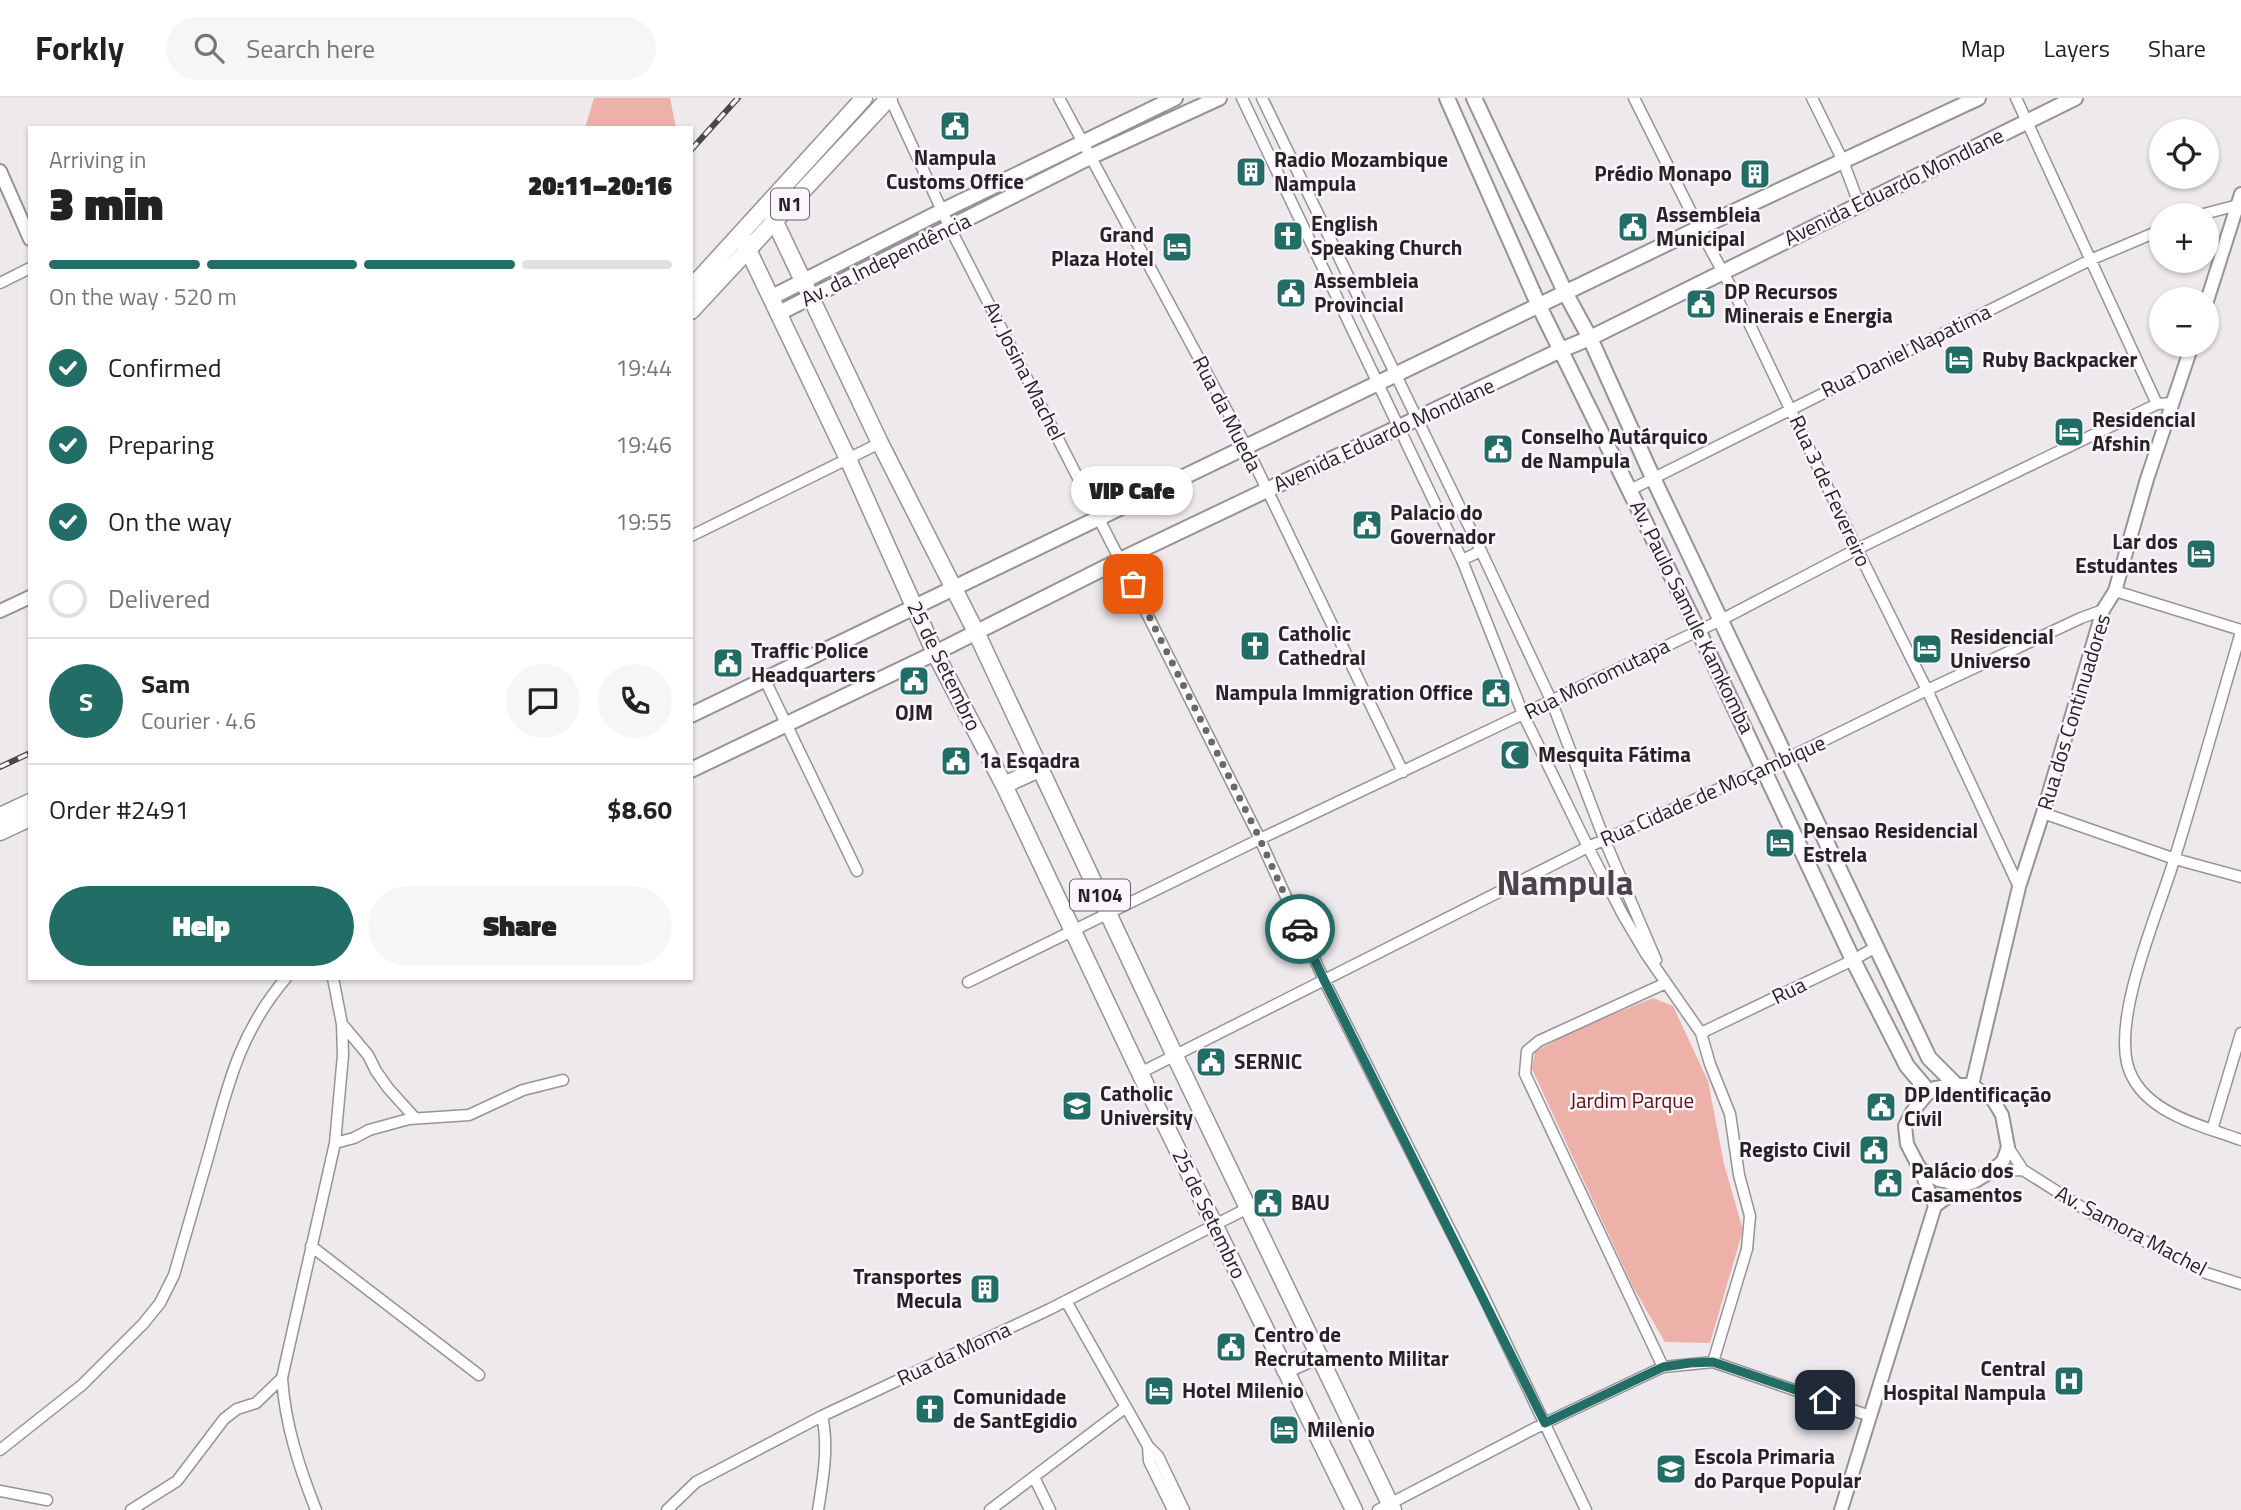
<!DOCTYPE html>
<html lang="en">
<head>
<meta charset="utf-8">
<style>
  :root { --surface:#fff; --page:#f6f6f6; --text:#222; --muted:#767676; --line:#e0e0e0; --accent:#236d67 }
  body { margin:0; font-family:"Titillium Web",sans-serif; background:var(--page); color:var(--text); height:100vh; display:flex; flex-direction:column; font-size:26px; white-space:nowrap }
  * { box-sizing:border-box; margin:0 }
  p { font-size:23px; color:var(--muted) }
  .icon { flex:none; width:38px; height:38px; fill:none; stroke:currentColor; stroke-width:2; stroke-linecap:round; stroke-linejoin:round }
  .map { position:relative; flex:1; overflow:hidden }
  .sheet { position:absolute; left:28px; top:28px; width:665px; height:854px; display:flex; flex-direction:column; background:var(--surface); border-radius:0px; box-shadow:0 2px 5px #0004 }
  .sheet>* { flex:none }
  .tools { position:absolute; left:2149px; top:21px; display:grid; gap:14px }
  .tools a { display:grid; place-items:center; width:70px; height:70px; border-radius:50%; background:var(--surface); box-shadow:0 2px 5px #0004; font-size:35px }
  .pin { position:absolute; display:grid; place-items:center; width:60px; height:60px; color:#fff; margin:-30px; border-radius:14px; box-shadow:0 4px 10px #0006 }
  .courier { position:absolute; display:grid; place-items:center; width:70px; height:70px; margin:-35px; border:5px solid #236d67; border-radius:50%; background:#fff; color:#222; box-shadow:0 2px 9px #0007 }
  .bubble { position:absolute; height:49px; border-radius:24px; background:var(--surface); box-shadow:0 2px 5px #0004; font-size:23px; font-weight:800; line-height:49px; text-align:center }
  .headline em { font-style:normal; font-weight:800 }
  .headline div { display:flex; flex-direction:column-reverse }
  .headline { display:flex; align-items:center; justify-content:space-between; height:119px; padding:0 21px }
  h1 { font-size:46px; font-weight:800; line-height:52px }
  .bar { display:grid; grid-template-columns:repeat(4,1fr); gap:10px 7px; align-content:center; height:84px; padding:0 21px }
  .bar i { height:9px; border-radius:5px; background:var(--line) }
  .bar .current { background:var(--accent) }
  .bar p { grid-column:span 4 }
  .line { display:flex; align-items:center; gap:18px; padding:0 21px; border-top:2px solid var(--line) }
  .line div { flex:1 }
  .round { display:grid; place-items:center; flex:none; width:74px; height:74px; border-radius:37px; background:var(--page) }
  ol { padding:0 21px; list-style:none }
  li { display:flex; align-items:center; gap:21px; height:77px }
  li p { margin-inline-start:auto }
  li .icon { padding:7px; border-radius:50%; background:var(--accent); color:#fff; stroke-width:4 }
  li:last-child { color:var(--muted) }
  li i { width:38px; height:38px; border:4px solid var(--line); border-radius:50% }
  .action { display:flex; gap:14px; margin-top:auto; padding:14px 21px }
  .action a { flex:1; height:80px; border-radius:42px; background:var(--accent); color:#fff; font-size:28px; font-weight:800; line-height:80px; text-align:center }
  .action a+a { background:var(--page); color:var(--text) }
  header { display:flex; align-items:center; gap:42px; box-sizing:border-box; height:98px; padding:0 35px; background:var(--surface); border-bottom:2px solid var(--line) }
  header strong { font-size:33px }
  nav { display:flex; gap:38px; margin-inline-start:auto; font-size:24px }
  .search { width:490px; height:63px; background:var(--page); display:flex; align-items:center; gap:18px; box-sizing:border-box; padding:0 24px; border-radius:38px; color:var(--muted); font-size:26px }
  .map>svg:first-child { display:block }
  .green { fill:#eeb1a9 }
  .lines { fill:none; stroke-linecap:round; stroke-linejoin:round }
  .minor-casing { stroke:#979296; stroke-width:13 }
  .tertiary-casing { stroke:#979296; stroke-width:16 }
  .secondary-casing { stroke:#979296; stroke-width:18 }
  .primary-casing { stroke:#979296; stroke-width:19 }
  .trunk-casing { stroke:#979296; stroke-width:19 }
  .minor { stroke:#fff; stroke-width:10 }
  .tertiary { stroke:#fff; stroke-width:12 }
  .secondary { stroke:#fff; stroke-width:14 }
  .primary { stroke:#fff; stroke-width:16 }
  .trunk { stroke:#fff; stroke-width:16 }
  .rail-casing { stroke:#494749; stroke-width:6 }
  .rail { stroke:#fbf6fb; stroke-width:3.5; stroke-dasharray:10; stroke-linecap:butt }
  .done { stroke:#6b686b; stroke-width:7; stroke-dasharray:0 12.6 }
  .route { stroke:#236d67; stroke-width:9 }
  .labels { text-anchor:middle; stroke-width:5; stroke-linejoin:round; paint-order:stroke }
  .shield { fill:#fbf6fb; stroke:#656265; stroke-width:2 }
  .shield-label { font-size:19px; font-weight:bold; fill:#252325 }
  .poi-label { font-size:21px; font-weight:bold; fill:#252325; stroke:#fbf6fb; text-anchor:start }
  .street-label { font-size:21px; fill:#252325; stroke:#fbf6fb }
  .park-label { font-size:21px; fill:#5c110f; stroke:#fbf6fb }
  .town-label { font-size:35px; font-weight:bold; fill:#494549; stroke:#fbf6fb }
</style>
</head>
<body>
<header>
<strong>Forkly</strong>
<div class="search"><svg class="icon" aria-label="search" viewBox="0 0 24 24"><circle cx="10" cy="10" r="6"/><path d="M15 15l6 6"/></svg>Search here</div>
<nav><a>Map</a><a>Layers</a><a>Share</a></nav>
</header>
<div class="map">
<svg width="2241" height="1412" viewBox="0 0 2241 1412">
  <rect width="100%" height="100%" fill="#eee9ed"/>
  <path class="green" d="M 594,0 L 670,0 L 676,30 L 585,30 Z
    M 1653,900 L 1673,908 L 1708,983 L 1724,1066 L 1743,1132 L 1710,1245 L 1665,1244 L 1633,1189 L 1532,971 L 1535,954 L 1572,933 Z"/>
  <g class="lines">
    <g class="minor-casing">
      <path id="minor" d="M 890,0 L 950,130 L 1120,462 L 1257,735 L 1324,882 L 1483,1197 L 1586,1412
        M 1059,0 L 1247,350 L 1403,674
        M 1242,0 L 1462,462 L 1523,616 L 1588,749 L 1623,817 L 1646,856 L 1701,935 L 1710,966 L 1730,1016 L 1739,1077 L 1750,1118 L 1747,1151 L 1713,1264
        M 1262,0 L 1481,453 L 1551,602 L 1605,743 L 1656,862
        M 1634,0 L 1699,130 L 1738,202 L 1857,451 L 1927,592 L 2019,789
        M 1812,0 L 1843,63 L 1859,106
        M 2016,0 L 2157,306
        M 2200,117 L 2238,107
        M 0,185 L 30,170
        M 1630,392 L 2090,162 L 2161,132
        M 691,438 L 880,345
        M 1462,462 L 1481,453
        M 2115,493 L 2241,532
        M 2241,534 C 2219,609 2198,684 2175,759 C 2159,813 2115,911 2127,965 C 2139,1014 2200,1027 2241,1042
        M 765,582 L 857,773
        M 2043,715 L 2175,761 L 2241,779
        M 968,884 L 1260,741 L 1721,522 L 1857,451 L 2157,306 L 2173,305
        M 342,926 L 368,957 L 376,973 L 388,990 L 415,1020
        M 1701,935 L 1853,862 L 1876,849
        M 1140,975 L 1588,749 L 1786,661 L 1927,592 L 2081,520 L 2103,512
        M 2212,1032 L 2241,935
        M 335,1045 L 354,1040 L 369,1032 L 409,1021 L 469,1017 L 523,992 L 563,982
        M 2008,1049 L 2023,1072 L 2094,1117 L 2206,1175 L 2241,1186
        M 1992,1073 L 2023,1072
        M 311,1148 L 479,1277
        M 1066,1203 L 1148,1348 L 1158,1358 L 1184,1412
        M 1663,1269 L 1525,976 L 1527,953 L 1539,943 L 1666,885
        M 1148,1348 L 1149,1363 L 1173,1412
        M 0,1352 L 82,1287 L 143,1226 L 160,1205 L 174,1177 C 186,1135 198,1093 210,1052 C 228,986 240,934 286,880
        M 1034,1379 L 1050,1412
        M 0,1393 L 47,1402
        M 131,1412 L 177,1383 L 224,1321 L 237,1311 L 256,1305 L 282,1280
        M 316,1412 C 299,1369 285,1326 282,1280 L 335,1045 L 343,957 L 342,926 L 333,880
        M 667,1412 L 696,1384 L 822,1318 L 1050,1211 L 1248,1110
        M 818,1412 C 823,1382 829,1348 822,1318
        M 990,1412 L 1126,1309
        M 1378,1412 L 1545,1325 L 1663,1269 L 1713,1264 L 1870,1318"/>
    </g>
    <g class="tertiary-casing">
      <path id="tertiary" d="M 0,73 L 30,141
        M 2207,203 L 2241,96
        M 0,513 L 30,499
        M 1956,987 L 1972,987 L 1993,1002 L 2002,1017 L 2008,1049 L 2003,1063 L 1992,1073 L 1974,1084 L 1964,1087 L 1939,1082 L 1920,1071 L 1907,1046 L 1905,1028 L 1912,1014 L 1929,994 L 1935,990 Z
        M 1972,987 L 2019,789 L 2043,715 L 2103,512 L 2115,493 L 2147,381 L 2192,247
        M 1920,1071 L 1935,1108
        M 1935,1108 L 1964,1087
        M 1841,1412 L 1935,1108"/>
    </g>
    <g class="secondary-casing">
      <path id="secondary" d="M 1447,0 L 1539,208 L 1698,532 L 1853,862 L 1907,968 L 1929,994
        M 1474,0 L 1566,196 L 1590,240 L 1653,380 L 1929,960 L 1956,987
        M 772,199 L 942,113 L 1175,0
        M 779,215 L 1090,59 L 1219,0
        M 691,617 L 1699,130 L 1978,0
        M 691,672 L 935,555 L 1120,462 L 1561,252 L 1590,240 L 2075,0"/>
    </g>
    <g class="primary-casing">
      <path id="primary" d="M 767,107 L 880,345 L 976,534 L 1175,958 L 1393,1412
        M 741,137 L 848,361 L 935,555 L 1004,687 L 1140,975 L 1354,1412
        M 1004,687 L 1039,671
        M 1285,1272 L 1319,1257"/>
    </g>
    <g class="trunk-casing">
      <path id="trunk" d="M 691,190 L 864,0
        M 691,213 L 889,0
        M 0,718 L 30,704
        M 0,734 L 30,720"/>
    </g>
    <use href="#minor" class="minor"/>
    <use href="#tertiary" class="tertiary"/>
    <use href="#secondary" class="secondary"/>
    <use href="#primary" class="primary"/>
    <use href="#trunk" class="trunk"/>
    <g class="rail-casing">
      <path id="rail" d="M 691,52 L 738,0
        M 0,669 L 30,655"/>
    </g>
    <use href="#rail" class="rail"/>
  </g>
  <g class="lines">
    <path class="done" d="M 1133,486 L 1257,735 L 1300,831"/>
    <path class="route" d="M 1300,831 L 1324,882 L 1545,1325 L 1663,1269 L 1690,1265 L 1713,1264 L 1825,1302"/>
  </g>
  <defs>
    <g id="civic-square" transform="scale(1.575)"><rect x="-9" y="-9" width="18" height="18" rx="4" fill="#236d67" stroke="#fbf6fb"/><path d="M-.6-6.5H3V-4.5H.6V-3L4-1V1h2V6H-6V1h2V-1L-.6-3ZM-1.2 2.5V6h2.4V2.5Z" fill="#fff"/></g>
    <g id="building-square" transform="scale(1.575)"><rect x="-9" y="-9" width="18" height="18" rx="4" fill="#236d67" stroke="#fbf6fb"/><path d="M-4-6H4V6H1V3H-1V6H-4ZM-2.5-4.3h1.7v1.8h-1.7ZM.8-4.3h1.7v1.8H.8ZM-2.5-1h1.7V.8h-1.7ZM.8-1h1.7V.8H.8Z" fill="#fff"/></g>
    <g id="church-square" transform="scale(1.575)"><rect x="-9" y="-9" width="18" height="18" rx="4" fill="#236d67" stroke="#fbf6fb"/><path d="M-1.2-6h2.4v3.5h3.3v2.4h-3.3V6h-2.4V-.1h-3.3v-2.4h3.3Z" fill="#fff"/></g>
    <g id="hotel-square" transform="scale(1.575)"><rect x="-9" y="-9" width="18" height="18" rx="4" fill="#236d67" stroke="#fbf6fb"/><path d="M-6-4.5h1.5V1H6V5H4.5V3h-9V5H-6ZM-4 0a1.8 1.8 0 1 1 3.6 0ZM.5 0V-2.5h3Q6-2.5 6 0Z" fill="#fff"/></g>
    <g id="mosque-square" transform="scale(1.575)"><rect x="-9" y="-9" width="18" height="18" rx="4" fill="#236d67" stroke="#fbf6fb"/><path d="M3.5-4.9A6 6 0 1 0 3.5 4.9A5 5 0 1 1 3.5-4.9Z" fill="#fff"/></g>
    <g id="university-square" transform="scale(1.575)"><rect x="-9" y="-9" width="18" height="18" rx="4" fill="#236d67" stroke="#fbf6fb"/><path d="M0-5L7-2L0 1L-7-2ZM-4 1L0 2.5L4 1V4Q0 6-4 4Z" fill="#fff"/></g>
    <g id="hospital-square" transform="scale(1.575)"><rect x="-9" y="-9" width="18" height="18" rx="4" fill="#236d67" stroke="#fbf6fb"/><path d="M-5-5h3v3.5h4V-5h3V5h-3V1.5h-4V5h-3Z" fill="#fff"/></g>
    <g id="school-square" transform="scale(1.575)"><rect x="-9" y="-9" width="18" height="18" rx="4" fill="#236d67" stroke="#fbf6fb"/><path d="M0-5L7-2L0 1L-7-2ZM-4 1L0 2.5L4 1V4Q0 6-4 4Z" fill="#fff"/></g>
  </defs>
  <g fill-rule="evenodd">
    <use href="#civic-square" x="955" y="28"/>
    <use href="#building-square" x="1251" y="74"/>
    <use href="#building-square" x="1755" y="76"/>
    <use href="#civic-square" x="1633" y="129"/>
    <use href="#church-square" x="1288" y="138"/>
    <use href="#hotel-square" x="1177" y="149"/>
    <use href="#civic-square" x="1291" y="195"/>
    <use href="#civic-square" x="1701" y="206"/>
    <use href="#hotel-square" x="1959" y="262"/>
    <use href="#hotel-square" x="2069" y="334"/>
    <use href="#civic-square" x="1498" y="351"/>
    <use href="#civic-square" x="1367" y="427"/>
    <use href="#hotel-square" x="2201" y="456"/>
    <use href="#church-square" x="1255" y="548"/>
    <use href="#hotel-square" x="1927" y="551"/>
    <use href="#civic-square" x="728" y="565"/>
    <use href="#civic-square" x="914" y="583"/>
    <use href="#civic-square" x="1496" y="595"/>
    <use href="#mosque-square" x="1515" y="657"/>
    <use href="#civic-square" x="956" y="663"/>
    <use href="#hotel-square" x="1780" y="745"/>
    <use href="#civic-square" x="1211" y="964"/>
    <use href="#university-square" x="1077" y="1008"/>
    <use href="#civic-square" x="1881" y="1009"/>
    <use href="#civic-square" x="1874" y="1052"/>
    <use href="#civic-square" x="1888" y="1085"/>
    <use href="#civic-square" x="1268" y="1105"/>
    <use href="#building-square" x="985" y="1191"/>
    <use href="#civic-square" x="1231" y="1249"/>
    <use href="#hospital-square" x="2069" y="1283"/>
    <use href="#hotel-square" x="1159" y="1293"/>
    <use href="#church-square" x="930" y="1311"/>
    <use href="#hotel-square" x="1284" y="1332"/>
    <use href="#school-square" x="1671" y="1371"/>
  </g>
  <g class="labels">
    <g class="shield">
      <rect x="771" y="90.5" width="38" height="31" rx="5"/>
      <rect x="1070" y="781.5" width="60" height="31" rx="5"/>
    </g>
    <g class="shield-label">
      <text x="790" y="113">N1</text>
      <text x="1100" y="804">N104</text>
    </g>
    <g class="poi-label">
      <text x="955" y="67" text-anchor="middle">Nampula<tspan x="955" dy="24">Customs Office</tspan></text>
      <text x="1274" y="69">Radio Mozambique<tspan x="1274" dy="24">Nampula</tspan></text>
      <text x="1732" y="83" text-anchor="end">Prédio Monapo</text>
      <text x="1656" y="124">Assembleia<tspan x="1656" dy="24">Municipal</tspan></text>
      <text x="1311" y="133">English<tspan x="1311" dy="24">Speaking Church</tspan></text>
      <text x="1154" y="144" text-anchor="end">Grand<tspan x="1154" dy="24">Plaza Hotel</tspan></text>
      <text x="1314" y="190">Assembleia<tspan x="1314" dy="24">Provincial</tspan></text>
      <text x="1724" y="201">DP Recursos<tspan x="1724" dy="24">Minerais e Energia</tspan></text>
      <text x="1982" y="269">Ruby Backpacker</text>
      <text x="2092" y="329">Residencial<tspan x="2092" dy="24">Afshin</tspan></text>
      <text x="1521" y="346">Conselho Autárquico<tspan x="1521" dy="24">de Nampula</tspan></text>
      <text x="1390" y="422">Palacio do<tspan x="1390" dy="24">Governador</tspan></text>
      <text x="2178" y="451" text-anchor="end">Lar dos<tspan x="2178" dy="24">Estudantes</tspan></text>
      <text x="1278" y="543">Catholic<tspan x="1278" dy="24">Cathedral</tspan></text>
      <text x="1950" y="546">Residencial<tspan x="1950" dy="24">Universo</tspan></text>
      <text x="751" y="560">Traffic Police<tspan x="751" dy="24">Headquarters</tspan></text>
      <text x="1473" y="602" text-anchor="end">Nampula Immigration Office</text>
      <text x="914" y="622" text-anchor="middle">OJM</text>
      <text x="1538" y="664">Mesquita Fátima</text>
      <text x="979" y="670">1a Esqadra</text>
      <text x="1803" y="740">Pensao Residencial<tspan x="1803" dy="24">Estrela</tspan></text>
      <text x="1234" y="971">SERNIC</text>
      <text x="1100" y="1003">Catholic<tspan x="1100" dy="24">University</tspan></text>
      <text x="1904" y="1004">DP Identificação<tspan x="1904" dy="24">Civil</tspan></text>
      <text x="1851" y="1059" text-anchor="end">Registo Civil</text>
      <text x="1911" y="1080">Palácio dos<tspan x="1911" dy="24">Casamentos</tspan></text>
      <text x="1291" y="1112">BAU</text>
      <text x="962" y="1186" text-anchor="end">Transportes<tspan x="962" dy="24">Mecula</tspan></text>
      <text x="1254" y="1244">Centro de<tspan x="1254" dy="24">Recrutamento Militar</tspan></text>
      <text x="2046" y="1278" text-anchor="end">Central<tspan x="2046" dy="24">Hospital Nampula</tspan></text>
      <text x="1182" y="1300">Hotel Milenio</text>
      <text x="953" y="1306">Comunidade<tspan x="953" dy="24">de SantEgidio</tspan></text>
      <text x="1307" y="1339">Milenio</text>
      <text x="1694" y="1366">Escola Primaria<tspan x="1694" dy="24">do Parque Popular</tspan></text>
    </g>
    <g class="street-label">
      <text transform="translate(1894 89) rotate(-26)" y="7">Avenida Eduardo Mondlane</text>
      <text transform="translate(886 162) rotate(-26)" y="7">Av. da Independência</text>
      <text transform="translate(1906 253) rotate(-26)" y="7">Rua Daniel Napatima</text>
      <text transform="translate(1024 273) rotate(63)" y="7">Av. Josina Machel</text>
      <text transform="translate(1227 316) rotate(63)" y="7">Rua da Mueda</text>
      <text transform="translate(1384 337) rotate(-25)" y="7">Avenida Eduardo Mondlane</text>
      <text transform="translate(1830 393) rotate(65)" y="7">Rua 3 de Fevereiro</text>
      <text transform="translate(1692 519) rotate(64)" y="7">Av. Paulo Samule Kamkomba</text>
      <text transform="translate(944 568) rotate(64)" y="7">25 de Setembro</text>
      <text transform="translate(1597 581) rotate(-26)" y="7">Rua Monomutapa</text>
      <text transform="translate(2074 614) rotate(-73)" y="7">Rua dos Continuadores</text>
      <text transform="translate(1713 693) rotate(-24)" y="7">Rua Cidade de Moçambique</text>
      <text transform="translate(1789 893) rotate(-26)" y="7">Rua</text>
      <text transform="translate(1209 1116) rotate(64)" y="7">25 de Setembro</text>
      <text transform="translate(2131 1133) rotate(28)" y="7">Av. Samora Machel</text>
      <text transform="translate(954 1256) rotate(-25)" y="7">Rua da Moma</text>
    </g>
    <g class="park-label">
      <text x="1632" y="1010">Jardim Parque</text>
    </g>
    <g class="town-label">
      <text x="1565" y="797">Nampula</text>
    </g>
  </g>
</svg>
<div class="tools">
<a><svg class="icon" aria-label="locate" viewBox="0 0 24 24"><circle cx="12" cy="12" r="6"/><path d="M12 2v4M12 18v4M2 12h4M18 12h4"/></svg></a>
<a>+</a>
<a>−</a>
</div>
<div class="pin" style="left:1133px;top:486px;background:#ea580c"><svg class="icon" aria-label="bag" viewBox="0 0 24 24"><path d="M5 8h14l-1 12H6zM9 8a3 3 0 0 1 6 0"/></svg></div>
<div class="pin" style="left:1825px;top:1302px;background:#1f2937"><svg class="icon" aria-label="home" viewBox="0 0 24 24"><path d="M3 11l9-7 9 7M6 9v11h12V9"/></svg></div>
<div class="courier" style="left:1300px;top:831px"><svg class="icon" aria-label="car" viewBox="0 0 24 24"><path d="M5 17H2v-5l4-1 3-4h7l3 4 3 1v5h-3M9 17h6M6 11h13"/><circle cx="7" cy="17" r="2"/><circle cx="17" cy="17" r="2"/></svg></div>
<div class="bubble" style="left:1071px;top:368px;width:122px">VIP Cafe</div>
<section class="sheet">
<div class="headline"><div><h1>3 min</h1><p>Arriving in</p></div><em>20:11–20:16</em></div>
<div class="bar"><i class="current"></i><i class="current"></i><i class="current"></i><i></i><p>On the way · 520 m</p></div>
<ol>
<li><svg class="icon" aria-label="check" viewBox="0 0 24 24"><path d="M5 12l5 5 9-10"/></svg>Confirmed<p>19:44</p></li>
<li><svg class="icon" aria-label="check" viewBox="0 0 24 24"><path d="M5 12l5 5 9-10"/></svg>Preparing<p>19:46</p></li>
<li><svg class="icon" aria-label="check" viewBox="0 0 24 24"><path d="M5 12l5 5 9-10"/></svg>On the way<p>19:55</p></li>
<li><i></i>Delivered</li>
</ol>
<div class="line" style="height:126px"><b class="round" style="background:var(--accent);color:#fff">S</b><div><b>Sam</b><p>Courier · 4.6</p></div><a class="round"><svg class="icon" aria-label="chat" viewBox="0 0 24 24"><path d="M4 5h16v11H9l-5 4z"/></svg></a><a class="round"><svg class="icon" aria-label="phone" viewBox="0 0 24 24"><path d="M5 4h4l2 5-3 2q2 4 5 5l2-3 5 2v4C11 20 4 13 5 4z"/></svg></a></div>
<div class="line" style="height:91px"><div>Order #2491</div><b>$8.60</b></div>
<div class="action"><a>Help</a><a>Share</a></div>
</section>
</div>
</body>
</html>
